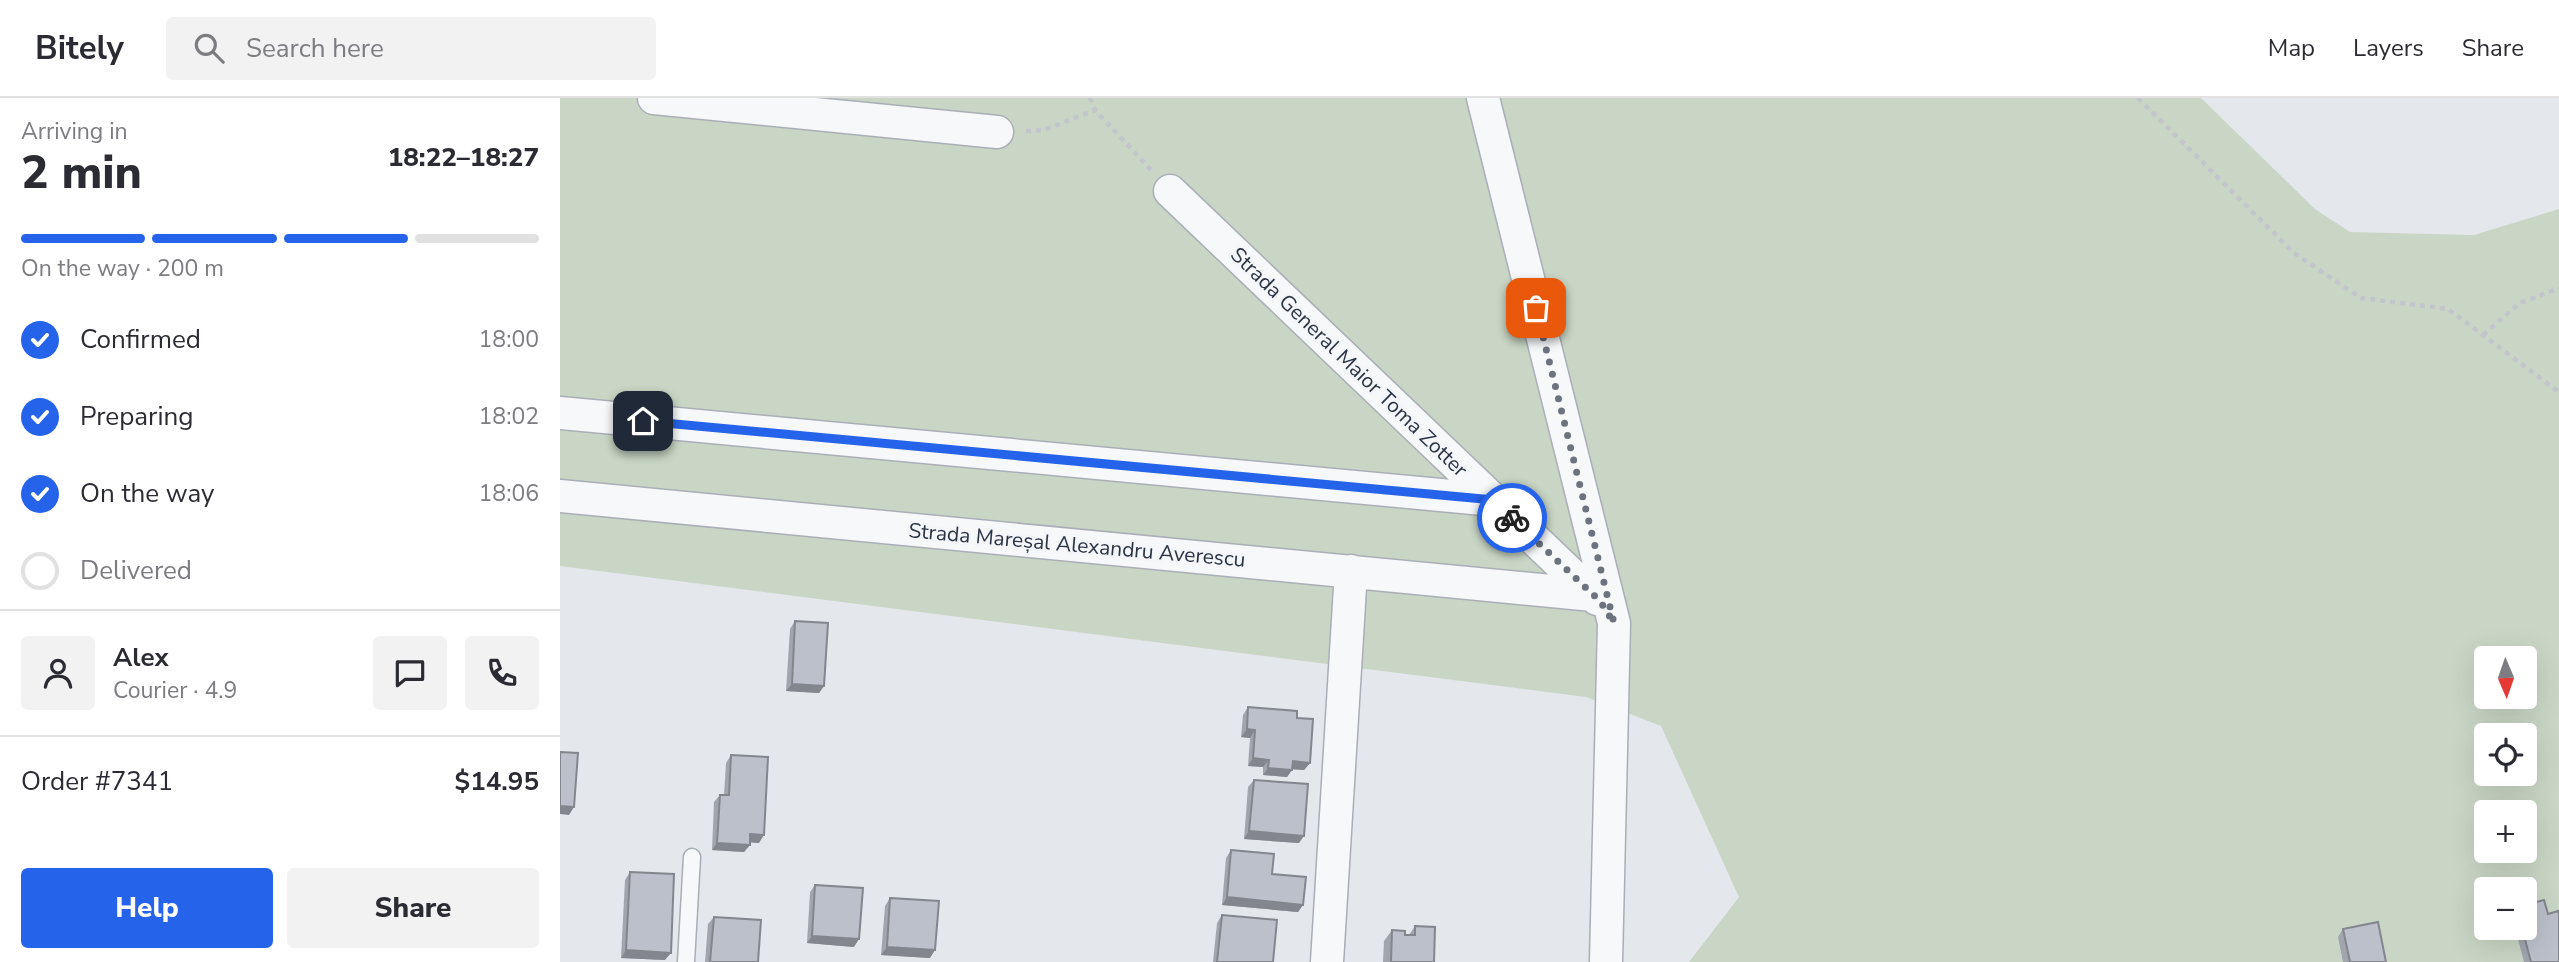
<!DOCTYPE html>
<html lang="en">
<head>
<meta charset="utf-8">
<style>
  :root { --surface:#fff; --page:#f2f2f3; --text:#2b2b33; --muted:#7c7c81; --line:#e1e1e2; --accent:#2563eb }
  body { margin:0; font-family:"Nunito Sans",sans-serif; background:var(--page); color:var(--text); height:100vh; display:flex; flex-direction:column; font-size:26px; white-space:nowrap }
  * { box-sizing:border-box; margin:0 }
  p { font-size:23px; color:var(--muted) }
  .icon { flex:none; width:38px; height:38px; fill:none; stroke:currentColor; stroke-width:2; stroke-linecap:round; stroke-linejoin:round }
  .map { position:relative; flex:1; overflow:hidden }
  .panel { display:flex; flex-direction:column; background:var(--surface); width:560px }
  .panel>* { flex:none }
  .needle { width:46px; rotate:178deg }
  .fabs { position:absolute; left:1914px; top:548px; display:grid; gap:14px }
  .fabs a { display:grid; place-items:center; width:63px; height:63px; border-radius:7px; background:var(--surface); box-shadow:0 7px 28px #0002; font-size:35px }
  .pin { position:absolute; display:grid; place-items:center; width:60px; height:60px; color:#fff; margin:-30px; border-radius:14px; box-shadow:0 4px 10px #0006 }
  .courier { position:absolute; display:grid; place-items:center; width:70px; height:70px; margin:-35px; border:5px solid #2563eb; border-radius:50%; background:#fff; color:#222; box-shadow:0 2px 9px #0007 }
  .head em { font-style:normal; font-weight:800 }
  .head div { display:flex; flex-direction:column-reverse }
  .head { display:flex; align-items:center; justify-content:space-between; height:119px; padding:0 21px }
  h1 { font-size:46px; font-weight:800; line-height:52px }
  .bar { display:grid; grid-template-columns:repeat(4,1fr); gap:10px 7px; align-content:center; height:84px; padding:0 21px }
  .bar i { height:9px; border-radius:5px; background:var(--line) }
  .bar .on { background:var(--accent) }
  .bar p { grid-column:span 4 }
  .line { display:flex; align-items:center; gap:18px; padding:0 21px; border-top:2px solid var(--line) }
  .line div { flex:1 }
  .round { display:grid; place-items:center; flex:none; width:74px; height:74px; border-radius:7px; background:var(--page) }
  ol { padding:0 21px; list-style:none }
  li { display:flex; align-items:center; gap:21px; height:77px }
  li p { margin-inline-start:auto }
  li .icon { padding:7px; border-radius:50%; background:var(--accent); color:#fff; stroke-width:4 }
  li:last-child { color:var(--muted) }
  li i { width:38px; height:38px; border:4px solid var(--line); border-radius:50% }
  .cta { display:flex; gap:14px; margin-top:auto; padding:14px 21px }
  .cta a { flex:1; height:80px; border-radius:7px; background:var(--accent); color:#fff; font-size:28px; font-weight:800; line-height:80px; text-align:center }
  .cta a+a { background:var(--page); color:var(--text) }
  header { display:flex; align-items:center; gap:42px; box-sizing:border-box; height:98px; padding:0 35px; background:var(--surface); border-bottom:2px solid var(--line) }
  header strong { font-size:33px }
  nav { display:flex; gap:38px; margin-inline-start:auto; font-size:24px }
  .search { width:490px; height:63px; background:var(--page); display:flex; align-items:center; gap:18px; box-sizing:border-box; padding:0 24px; border-radius:7px; color:var(--muted); font-size:26px }
  main { display:flex; flex:1; min-height:0 }
  .map>svg:first-child { display:block }
  .green { fill:#c9d6c5; fill-rule:evenodd }
  .lines { fill:none; stroke-linecap:round; stroke-linejoin:round }
  .service-casing { stroke:#a9aeb7; stroke-width:19 }
  .minor-casing { stroke:#a9aeb7; stroke-width:35 }
  .path { stroke:#c2c5cb; stroke-width:4.5; stroke-dasharray:5 5; stroke-linecap:butt }
  .service { stroke:#f7f8fa; stroke-width:16 }
  .minor { stroke:#f7f8fa; stroke-width:32 }
  .wall { fill:#a1a5ae }
  .shaded-wall { fill:#83868d }
  .building { fill:#bbc0ca; stroke:#83868d; stroke-width:2 }
  .done { stroke:#6c737f; stroke-width:7; stroke-dasharray:0 12.6 }
  .route { stroke:#2563eb; stroke-width:9 }
  .labels { text-anchor:middle; stroke-width:6; stroke-linejoin:round; paint-order:stroke }
  .street-label { font-size:21px; fill:#2b3445; stroke:#f4f6f9 }
</style>
</head>
<body>
<header>
<strong>Bitely</strong>
<div class="search"><svg class="icon" aria-label="search" viewBox="0 0 24 24"><circle cx="10" cy="10" r="6"/><path d="M15 15l6 6"/></svg>Search here</div>
<nav><a>Map</a><a>Layers</a><a>Share</a></nav>
</header>
<main>
<section class="panel">
<div class="head"><div><h1>2 min</h1><p>Arriving in</p></div><em>18:22–18:27</em></div>
<div class="bar"><i class="on"></i><i class="on"></i><i class="on"></i><i></i><p>On the way · 200 m</p></div>
<ol>
<li><svg class="icon" aria-label="check" viewBox="0 0 24 24"><path d="M5 12l5 5 9-10"/></svg>Confirmed<p>18:00</p></li>
<li><svg class="icon" aria-label="check" viewBox="0 0 24 24"><path d="M5 12l5 5 9-10"/></svg>Preparing<p>18:02</p></li>
<li><svg class="icon" aria-label="check" viewBox="0 0 24 24"><path d="M5 12l5 5 9-10"/></svg>On the way<p>18:06</p></li>
<li><i></i>Delivered</li>
</ol>
<div class="line" style="height:126px"><a class="round"><svg class="icon" aria-label="person" viewBox="0 0 24 24"><circle cx="12" cy="8" r="4"/><path d="M4 21q1-7 8-7t8 7"/></svg></a><div><b>Alex</b><p>Courier · 4.9</p></div><a class="round"><svg class="icon" aria-label="chat" viewBox="0 0 24 24"><path d="M4 5h16v11H9l-5 4z"/></svg></a><a class="round"><svg class="icon" aria-label="phone" viewBox="0 0 24 24"><path d="M5 4h4l2 5-3 2q2 4 5 5l2-3 5 2v4C11 20 4 13 5 4z"/></svg></a></div>
<div class="line" style="height:91px"><div>Order #7341</div><b>$14.95</b></div>
<div class="cta"><a>Help</a><a>Share</a></div>
</section>
<div class="map">
<svg width="1999" height="864" viewBox="0 0 1999 864">
  <rect width="100%" height="100%" fill="#e4e7ec"/>
  <path class="green" d="M 0,0 L 1641,0 L 1755,111 L 1790,134 L 1914,137 L 1999,111 L 1999,864 L 1129,864 L 1179,799 L 1101,628 L 1026,599 L 0,468 ZM 1927,560 L 1965,560 L 1965,598 L 1927,598 ZM 1927,637 L 1965,637 L 1965,676 L 1927,676 ZM 1927,714 L 1965,714 L 1965,752 L 1927,752 ZM 1927,791 L 1965,791 L 1965,830 L 1927,830 Z"/>
  <g class="lines">
    <g class="service-casing">
      <path id="service" d="M 126,864 L 132,759"/>
    </g>
    <g class="minor-casing">
      <path id="minor" d="M 94,0 L 437,34
        M 923,0 L 1054,525 L 1046,864
        M 610,93 L 1037,501
        M 0,315 L 934,402
        M 0,398 L 1033,497
        M 767,864 L 791,473"/>
    </g>
    <path class="path" d="M 530,0 L 535,12 L 591,72
      M 1578,0 L 1734,155 L 1801,200 L 1888,211 L 1999,294
      M 466,33 L 484,32 L 535,12
      M 1923,237 L 1960,205 L 1999,190"/>
    <use href="#service" class="service"/>
    <use href="#minor" class="minor"/>
  </g>
  <path class="wall" d="M 235,523 L 264,588 L 259,595 L 226,593 L 230,531 Z
    M 688,609 L 737,620 L 750,665 L 744,672 L 732,671 L 727,679 L 703,677 L 703,669 L 688,668 L 690,640 L 681,639 L 683,617 Z
    M 171,657 L 199,745 L 190,744 L 190,747 L 184,754 L 152,752 L 154,704 L 160,697 L 164,697 L 166,665 Z
    M 694,682 L 739,745 L 684,741 L 688,689 Z
    M 671,752 L 712,776 L 743,807 L 738,814 L 662,807 L 666,760 Z
    M 70,774 L 105,862 L 61,860 L 65,782 Z
    M 255,787 L 294,849 L 247,845 L 250,794 Z
    M 330,800 L 370,860 L 321,857 L 325,808 Z
    M 1988,816 L 1999,864 L 1964,864 L 1955,830 L 1965,830 Z
    M 662,817 L 713,864 L 653,864 L 657,825 Z
    M 154,819 L 198,864 L 145,864 L 148,826 Z
    M 855,828 L 874,864 L 823,864 L 824,843 L 832,832 L 845,837 L 849,837 Z
    M 1783,831 L 1826,864 L 1783,864 L 1778,839 Z"/>
  <path class="shaded-wall" d="M 232,586 L 264,588 L 259,595 L 226,593 Z
    M 687,631 L 695,632 L 690,640 L 681,639 Z
    M 693,660 L 709,662 L 703,669 L 688,668 Z
    M 733,663 L 750,665 L 744,672 L 728,671 Z
    M 708,670 L 732,672 L 727,679 L 703,677 Z
    M 0,708 L 14,709 L 9,717 L 0,716 Z
    M 689,733 L 744,738 L 739,745 L 684,741 Z
    M 190,736 L 204,737 L 199,745 L 185,744 Z
    M 157,745 L 190,747 L 184,754 L 152,752 Z
    M 667,799 L 743,807 L 738,814 L 662,807 Z
    M 252,838 L 299,841 L 294,849 L 247,845 Z
    M 327,849 L 375,852 L 370,860 L 321,857 Z
    M 66,852 L 111,855 L 105,862 L 61,860 Z"/>
  <path class="building" d="M 235,523 L 268,525 L 264,588 L 232,586 Z
    M 688,609 L 737,613 L 737,620 L 753,621 L 750,665 L 733,663 L 732,672 L 708,670 L 709,662 L 693,660 L 695,632 L 687,631 Z
    M 0,654 L 18,655 L 14,709 L 0,708 Z
    M 171,657 L 208,659 L 204,737 L 190,736 L 190,747 L 157,745 L 160,697 L 169,697 Z
    M 694,682 L 748,686 L 744,738 L 689,733 Z
    M 671,752 L 714,756 L 712,776 L 746,779 L 743,807 L 667,799 Z
    M 70,774 L 114,776 L 111,855 L 66,852 Z
    M 255,787 L 303,790 L 299,841 L 252,838 Z
    M 330,800 L 379,803 L 375,852 L 327,849 Z
    M 1984,802 L 1988,816 L 1998,813 L 1999,816 L 1999,864 L 1971,864 L 1962,830 L 1965,830 L 1965,807 Z
    M 662,817 L 717,822 L 713,864 L 657,864 Z
    M 154,819 L 201,822 L 198,864 L 150,864 Z
    M 1818,824 L 1826,864 L 1790,864 L 1783,831 Z
    M 855,828 L 875,829 L 874,864 L 831,864 L 832,832 L 845,833 L 845,837 L 855,837 Z"/>
  <g class="lines">
    <path class="done" d="M 952,420 L 1040,503 L 1054,525 L 976,210"/>
    <path class="route" d="M 83,323 L 934,402 L 952,420"/>
  </g>
  <g class="labels">
    <g class="street-label">
      <text transform="translate(789 264) rotate(44)" y="7">Strada General Maior Toma Zotter</text>
      <text transform="translate(517 447) rotate(5)" y="7">Strada Mareșal Alexandru Averescu</text>
    </g>
  </g>
</svg>
<div class="fabs">
<a><svg class="needle" viewBox="-14 -14 28 28"><path d="M0-13l5 13h-10z" fill="#e53935"/><path d="M0 13l5-13h-10z" fill="#7c7c81"/></svg></a>
<a><svg class="icon" aria-label="locate" viewBox="0 0 24 24"><circle cx="12" cy="12" r="6"/><path d="M12 2v4M12 18v4M2 12h4M18 12h4"/></svg></a>
<a>+</a>
<a>−</a>
</div>
<div class="pin" style="left:976px;top:210px;background:#ea580c"><svg class="icon" aria-label="bag" viewBox="0 0 24 24"><path d="M5 8h14l-1 12H6zM9 8a3 3 0 0 1 6 0"/></svg></div>
<div class="pin" style="left:83px;top:323px;background:#1f2937"><svg class="icon" aria-label="home" viewBox="0 0 24 24"><path d="M3 11l9-7 9 7M6 9v11h12V9"/></svg></div>
<div class="courier" style="left:952px;top:420px"><svg class="icon" aria-label="bike" viewBox="0 0 24 24"><circle cx="6" cy="16" r="4"/><circle cx="18" cy="16" r="4"/><path d="M6 16l4-8h5l3 8M10 8l3 8H6M13 5h3"/></svg></div>
</div>
</main>
</body>
</html>
